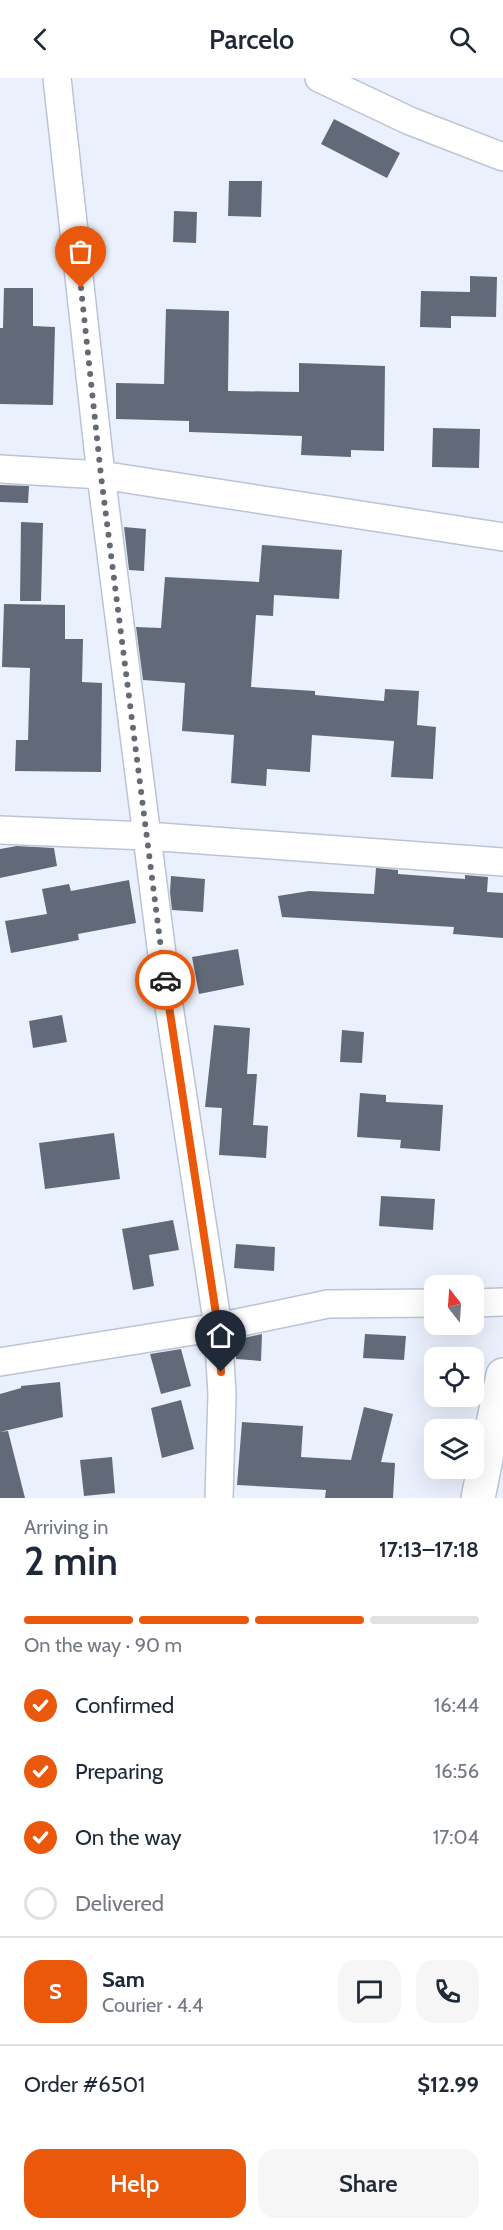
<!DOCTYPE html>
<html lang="en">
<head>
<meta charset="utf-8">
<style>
  :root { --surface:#fff; --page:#f6f6f7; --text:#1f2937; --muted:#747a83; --line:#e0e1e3; --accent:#ea580c }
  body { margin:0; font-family:Cabin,sans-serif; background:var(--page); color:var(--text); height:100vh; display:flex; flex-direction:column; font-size:22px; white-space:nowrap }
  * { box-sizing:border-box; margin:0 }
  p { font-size:20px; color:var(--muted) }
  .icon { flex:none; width:33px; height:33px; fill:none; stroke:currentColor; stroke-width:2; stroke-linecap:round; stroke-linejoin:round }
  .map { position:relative; height:1420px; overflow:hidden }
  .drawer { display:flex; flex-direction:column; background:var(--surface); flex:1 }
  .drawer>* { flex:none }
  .needle { width:39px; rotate:343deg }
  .tools { position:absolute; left:424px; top:1197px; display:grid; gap:12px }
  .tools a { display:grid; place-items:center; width:60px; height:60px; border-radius:12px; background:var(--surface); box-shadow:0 6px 24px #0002; font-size:30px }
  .pin { position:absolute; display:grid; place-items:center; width:51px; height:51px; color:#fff; margin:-62px -26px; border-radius:50% 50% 50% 0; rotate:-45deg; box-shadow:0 0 6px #0007 }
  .pin .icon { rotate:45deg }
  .courier { position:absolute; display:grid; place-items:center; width:60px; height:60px; margin:-30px; border:4px solid #ea580c; border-radius:50%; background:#fff; color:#222; box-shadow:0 2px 8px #0007 }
  .head em { font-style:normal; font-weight:600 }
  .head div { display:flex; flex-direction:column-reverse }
  .head { display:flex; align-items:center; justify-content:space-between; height:102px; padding:0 24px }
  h1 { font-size:39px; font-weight:600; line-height:45px }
  .bar { display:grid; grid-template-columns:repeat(4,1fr); gap:9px 6px; align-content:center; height:72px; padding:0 24px }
  .bar i { height:8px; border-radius:4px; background:var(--line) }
  .bar .selected { background:var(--accent) }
  .bar p { grid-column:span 4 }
  .line { display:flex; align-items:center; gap:15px; padding:0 24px; border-top:2px solid var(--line) }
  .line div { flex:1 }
  .round { display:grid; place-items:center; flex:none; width:63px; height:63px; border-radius:18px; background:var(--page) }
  ol { padding:0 24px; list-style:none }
  li { display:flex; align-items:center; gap:18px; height:66px }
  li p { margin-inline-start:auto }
  li .icon { padding:6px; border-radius:50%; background:var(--accent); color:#fff; stroke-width:4 }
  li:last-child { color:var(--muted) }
  li i { width:33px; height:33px; border:3px solid var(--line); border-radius:50% }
  .action { display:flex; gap:12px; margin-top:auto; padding:12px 24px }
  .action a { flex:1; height:69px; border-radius:18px; background:var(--accent); color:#fff; font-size:24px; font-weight:600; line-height:69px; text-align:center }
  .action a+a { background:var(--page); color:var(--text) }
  header { display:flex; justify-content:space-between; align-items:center; height:78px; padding:0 24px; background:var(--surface); font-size:27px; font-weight:600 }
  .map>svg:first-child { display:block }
  .building { fill:#626a79 }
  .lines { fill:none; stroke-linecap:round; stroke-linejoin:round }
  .minor-casing { stroke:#bbc4d5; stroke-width:30 }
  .primary-casing { stroke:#bbc4d5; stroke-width:36 }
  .minor { stroke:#fff; stroke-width:27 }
  .primary { stroke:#fff; stroke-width:33 }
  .done { stroke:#666a72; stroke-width:6; stroke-dasharray:0 10.8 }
  .route { stroke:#ea580c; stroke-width:8 }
</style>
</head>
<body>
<header><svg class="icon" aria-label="back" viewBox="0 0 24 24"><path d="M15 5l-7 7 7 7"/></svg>Parcelo<svg class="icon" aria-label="search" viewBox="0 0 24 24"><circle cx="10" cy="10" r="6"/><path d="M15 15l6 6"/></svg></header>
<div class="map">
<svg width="503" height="1420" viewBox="0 0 503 1420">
  <rect width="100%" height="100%" fill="#ebf1fc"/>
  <path class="building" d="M 334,41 L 400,75 L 387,100 L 321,66 Z
    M 229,103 L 262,103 L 261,139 L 228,138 Z
    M 174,133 L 197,134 L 196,165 L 173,164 Z
    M 470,198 L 497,199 L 496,239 L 451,238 L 451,250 L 420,249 L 421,213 L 470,214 Z
    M 4,210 L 33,210 L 33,248 L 55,249 L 53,327 L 0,326 L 0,250 L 3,250 Z
    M 166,231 L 229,233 L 228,313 L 299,314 L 299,285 L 385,288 L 384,373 L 351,372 L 351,379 L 301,377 L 302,358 L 189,354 L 189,343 L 116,341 L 116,305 L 164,306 Z
    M 433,350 L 480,351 L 479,390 L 432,389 Z
    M 0,407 L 29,408 L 28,425 L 0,424 Z
    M 21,444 L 43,445 L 41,523 L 20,523 Z
    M 124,449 L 146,451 L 144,493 L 129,492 Z
    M 262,467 L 342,472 L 339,521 L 274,517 L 273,538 L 256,537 L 251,609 L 315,613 L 315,617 L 384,623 L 385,611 L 419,613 L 417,647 L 436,649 L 433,701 L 391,699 L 394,663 L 312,657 L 310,694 L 267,691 L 266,708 L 231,705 L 234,657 L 182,653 L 185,605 L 143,602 L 136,549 L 161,550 L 165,499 L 259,504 Z
    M 4,526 L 65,527 L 65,561 L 83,561 L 82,604 L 102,605 L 101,694 L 15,693 L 16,662 L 28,662 L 30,590 L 2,589 Z
    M 17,768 L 54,770 L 57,788 L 0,800 L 0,771 Z
    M 376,790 L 398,792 L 398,796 L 465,801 L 465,797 L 488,799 L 487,814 L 503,815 L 503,860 L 453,856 L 454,849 L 282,839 L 278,818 L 309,813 L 374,816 Z
    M 171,798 L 205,801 L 203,834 L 172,832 L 170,814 Z
    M 129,802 L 136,845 L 78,856 L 79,862 L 11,875 L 5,843 L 47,836 L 42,811 L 69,806 L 71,813 Z
    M 238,871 L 244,907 L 199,916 L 192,879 Z
    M 62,937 L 67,964 L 33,970 L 29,943 Z
    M 214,947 L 250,950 L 247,996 L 257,996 L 253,1047 L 268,1048 L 266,1080 L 219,1077 L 222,1030 L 205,1029 Z
    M 342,952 L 364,954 L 362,985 L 340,984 Z
    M 360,1015 L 386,1017 L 386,1024 L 443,1027 L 440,1073 L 400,1070 L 401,1062 L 357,1059 Z
    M 114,1055 L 120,1101 L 45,1111 L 39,1065 Z
    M 381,1118 L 435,1121 L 433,1152 L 379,1148 Z
    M 173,1142 L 179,1172 L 149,1177 L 154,1208 L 133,1212 L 122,1151 Z
    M 236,1166 L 275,1169 L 274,1193 L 234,1190 Z
    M 262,1256 L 261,1283 L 236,1281 L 235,1262 Z
    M 365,1256 L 406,1258 L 404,1282 L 363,1280 Z
    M 181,1271 L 191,1308 L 161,1316 L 150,1276 Z
    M 60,1304 L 63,1339 L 0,1354 L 0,1316 L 21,1310 L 21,1308 Z
    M 181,1322 L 194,1371 L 162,1380 L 151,1330 Z
    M 364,1329 L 393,1336 L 381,1384 L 395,1385 L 393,1420 L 325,1420 L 326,1412 L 237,1407 L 242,1344 L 303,1348 L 301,1379 L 351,1382 Z
    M 8,1353 L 25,1420 L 0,1420 L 0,1354 Z
    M 112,1379 L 115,1415 L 84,1418 L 80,1382 Z"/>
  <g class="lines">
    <g class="minor-casing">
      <path id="minor" d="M 57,0 L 101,397 L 166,908 L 218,1249 L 222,1316 L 219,1420
        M 319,0 L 410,43 L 503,79
        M 0,391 L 101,397 L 503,459
        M 0,752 L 147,758 L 503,784
        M 474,1225 L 503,1224
        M 0,1284 L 218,1249 L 328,1226 L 435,1225"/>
    </g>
    <g class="primary-casing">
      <path id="primary" d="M 478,1420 L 503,1297"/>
    </g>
    <use href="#minor" class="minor"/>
    <use href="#primary" class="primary"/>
  </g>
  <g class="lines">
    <path class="done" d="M 81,210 L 101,398 L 165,902"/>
    <path class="route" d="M 165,902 L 218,1249 L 221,1294"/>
  </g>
</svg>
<div class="tools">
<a><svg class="needle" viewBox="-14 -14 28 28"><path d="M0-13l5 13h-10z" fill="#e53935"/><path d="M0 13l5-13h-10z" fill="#747a83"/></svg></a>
<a><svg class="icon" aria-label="locate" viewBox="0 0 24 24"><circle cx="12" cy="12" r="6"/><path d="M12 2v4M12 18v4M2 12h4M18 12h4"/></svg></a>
<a><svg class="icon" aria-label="layers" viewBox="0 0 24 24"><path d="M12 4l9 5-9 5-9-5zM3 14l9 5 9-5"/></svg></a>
</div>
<div class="pin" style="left:81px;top:210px;background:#ea580c"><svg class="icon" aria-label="bag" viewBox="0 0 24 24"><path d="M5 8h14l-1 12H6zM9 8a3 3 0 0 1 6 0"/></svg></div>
<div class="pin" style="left:221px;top:1294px;background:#1f2937"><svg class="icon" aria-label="home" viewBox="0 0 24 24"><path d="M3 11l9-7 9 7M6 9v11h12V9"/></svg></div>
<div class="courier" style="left:165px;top:902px"><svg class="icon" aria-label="car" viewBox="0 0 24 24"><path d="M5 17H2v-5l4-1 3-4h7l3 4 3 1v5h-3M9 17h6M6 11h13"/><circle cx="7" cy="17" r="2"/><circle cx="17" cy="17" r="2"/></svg></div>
</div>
<section class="drawer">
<div class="head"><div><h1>2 min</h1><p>Arriving in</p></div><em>17:13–17:18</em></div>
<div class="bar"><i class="selected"></i><i class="selected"></i><i class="selected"></i><i></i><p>On the way · 90 m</p></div>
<ol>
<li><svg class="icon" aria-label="check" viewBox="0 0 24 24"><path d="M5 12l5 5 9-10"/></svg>Confirmed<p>16:44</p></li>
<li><svg class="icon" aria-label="check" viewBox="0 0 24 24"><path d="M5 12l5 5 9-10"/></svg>Preparing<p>16:56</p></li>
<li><svg class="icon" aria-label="check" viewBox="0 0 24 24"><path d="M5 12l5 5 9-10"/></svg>On the way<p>17:04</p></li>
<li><i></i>Delivered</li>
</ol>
<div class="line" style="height:108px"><b class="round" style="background:var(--accent);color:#fff">S</b><div><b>Sam</b><p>Courier · 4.4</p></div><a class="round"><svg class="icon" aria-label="chat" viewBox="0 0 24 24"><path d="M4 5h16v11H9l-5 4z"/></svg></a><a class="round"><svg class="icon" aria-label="phone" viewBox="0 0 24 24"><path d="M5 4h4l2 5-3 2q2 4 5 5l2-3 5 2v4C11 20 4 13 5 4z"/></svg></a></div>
<div class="line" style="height:78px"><div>Order #6501</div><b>$12.99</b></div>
<div class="action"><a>Help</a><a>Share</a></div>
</section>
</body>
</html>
